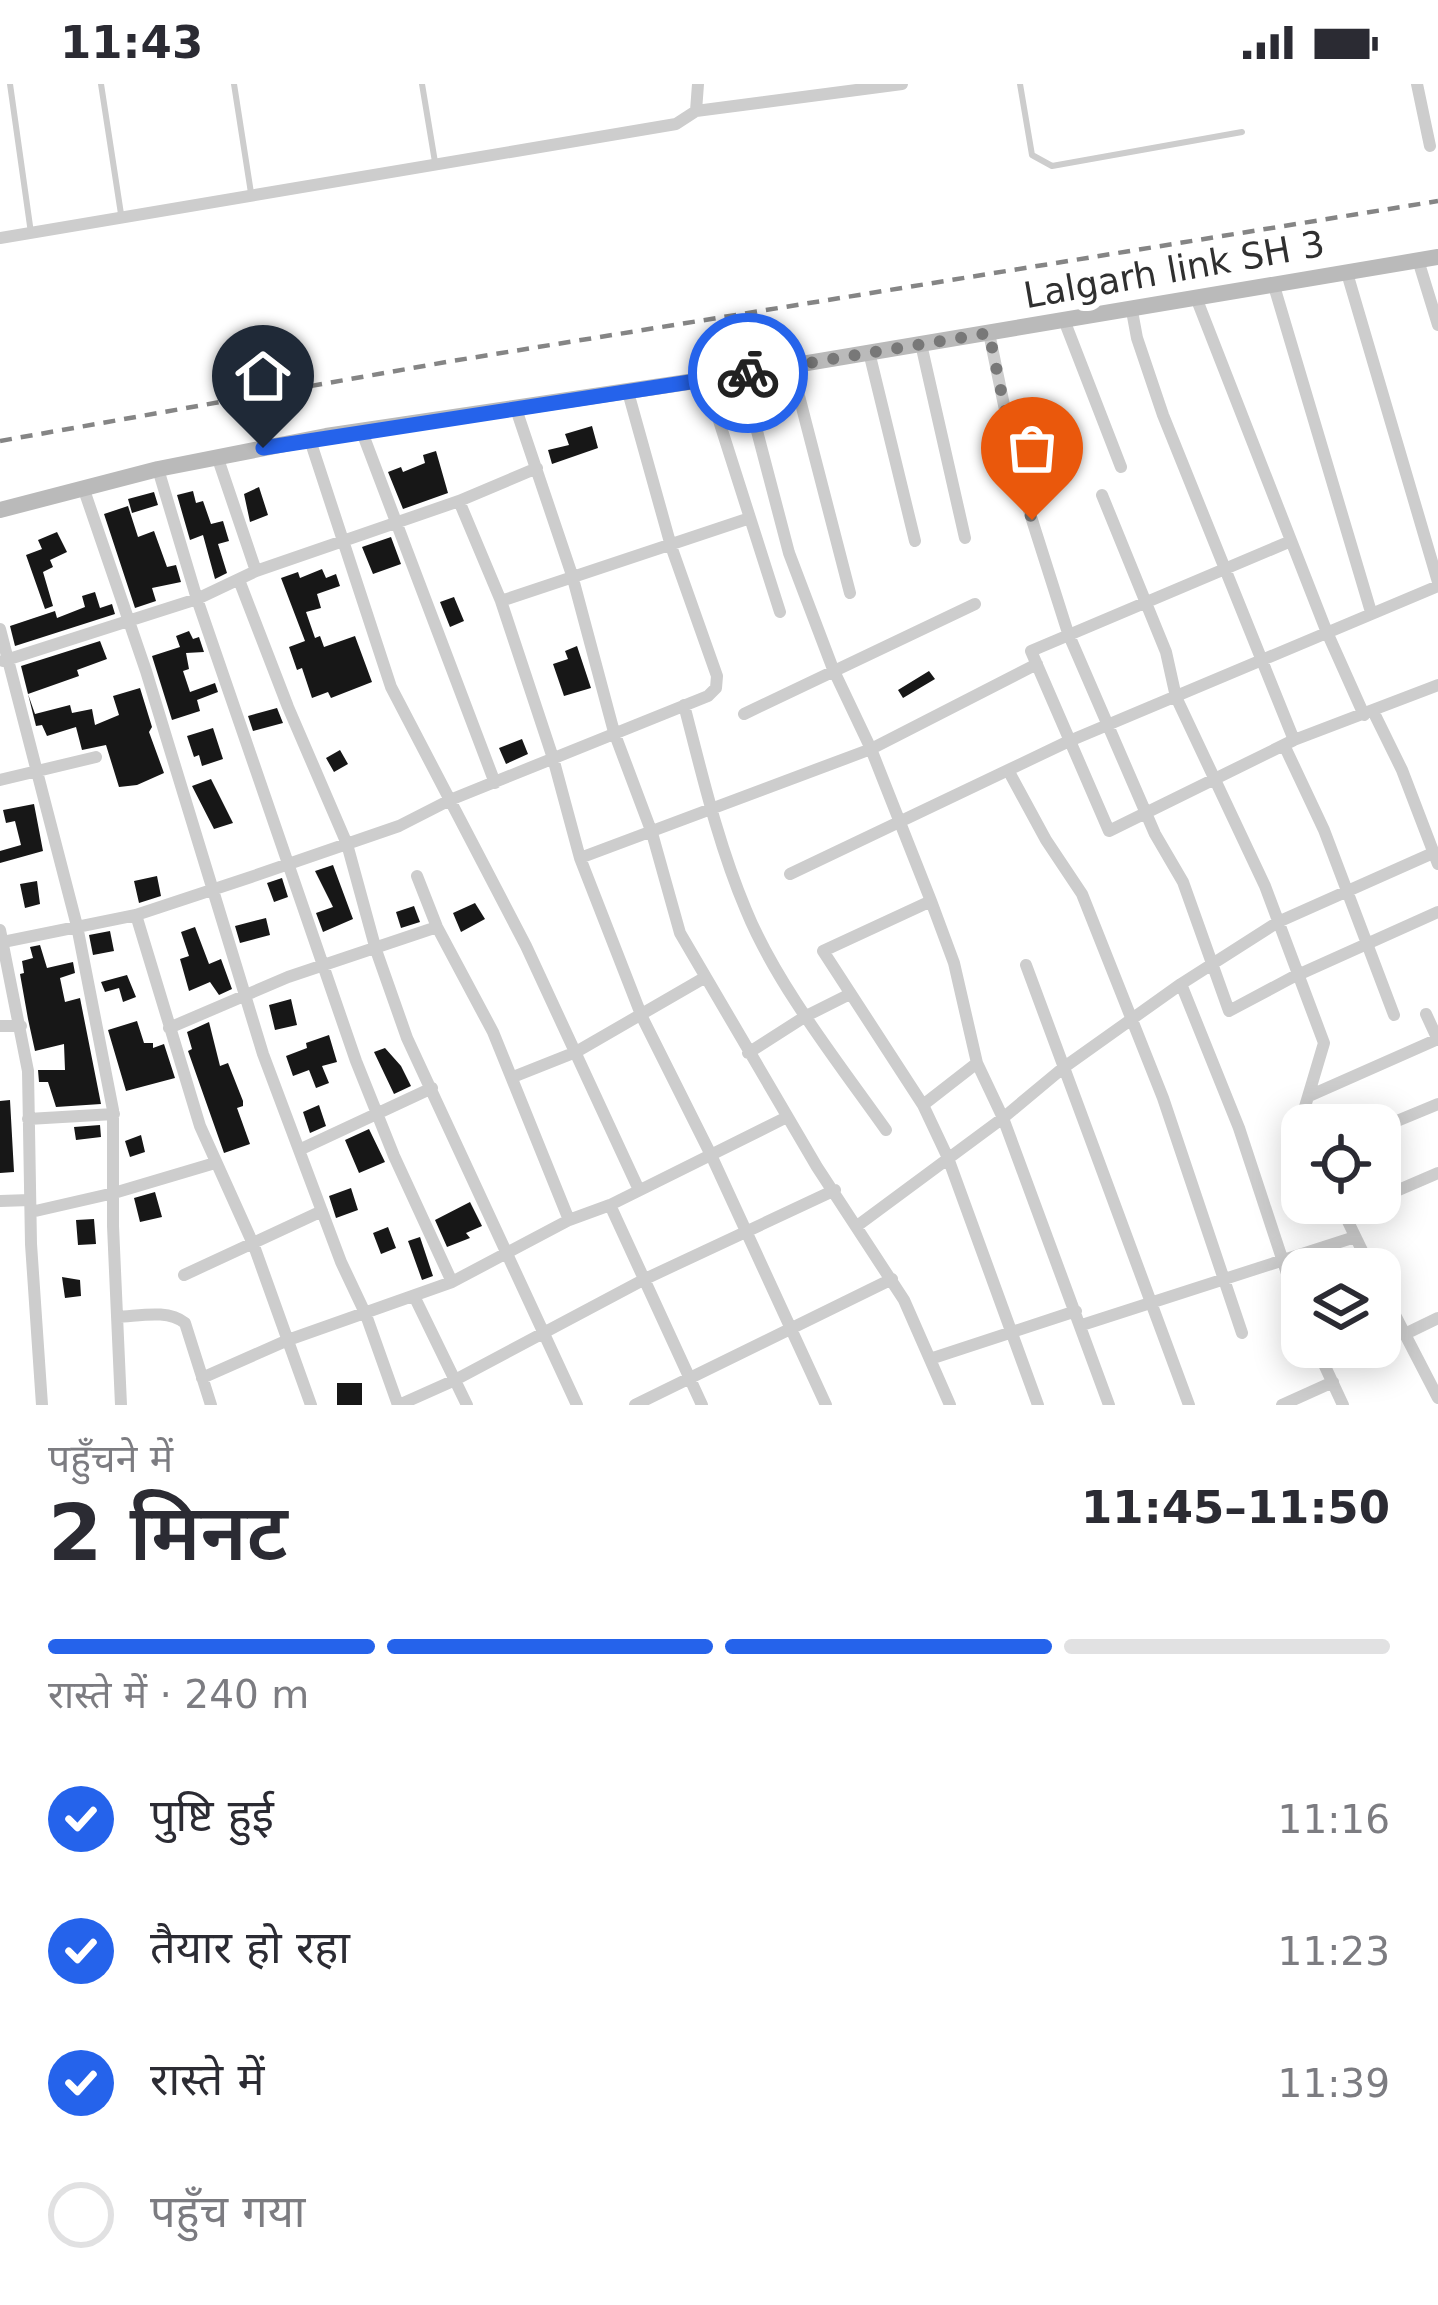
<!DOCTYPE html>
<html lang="hi">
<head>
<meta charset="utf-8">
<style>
  :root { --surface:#fff; --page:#f7f7f7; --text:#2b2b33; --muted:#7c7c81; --line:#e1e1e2; --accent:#2563eb }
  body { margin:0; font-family:"DejaVu Sans","Noto Sans Devanagari",sans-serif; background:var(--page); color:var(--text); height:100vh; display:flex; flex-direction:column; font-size:45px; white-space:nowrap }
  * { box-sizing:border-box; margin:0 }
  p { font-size:39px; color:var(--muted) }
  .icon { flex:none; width:66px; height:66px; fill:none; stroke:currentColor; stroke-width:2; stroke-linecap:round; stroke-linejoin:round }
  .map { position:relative; height:1321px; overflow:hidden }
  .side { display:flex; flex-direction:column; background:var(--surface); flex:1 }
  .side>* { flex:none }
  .fabs { position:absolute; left:1281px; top:1020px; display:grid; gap:24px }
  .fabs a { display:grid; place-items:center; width:120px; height:120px; border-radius:24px; background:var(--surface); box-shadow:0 6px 30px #0003; font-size:60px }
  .pin { position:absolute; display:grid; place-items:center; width:102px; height:102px; color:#fff; margin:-123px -51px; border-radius:50% 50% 50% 0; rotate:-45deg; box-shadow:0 0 12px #0007 }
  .pin .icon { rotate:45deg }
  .courier { position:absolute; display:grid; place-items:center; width:120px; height:120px; margin:-60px; border:9px solid #2563eb; border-radius:50%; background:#fff; color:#222; box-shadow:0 3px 15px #0007 }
  .head em { font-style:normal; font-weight:600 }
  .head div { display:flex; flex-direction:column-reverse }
  .head { display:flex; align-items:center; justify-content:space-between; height:204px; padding:0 48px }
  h1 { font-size:78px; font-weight:600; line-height:90px }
  .bar { display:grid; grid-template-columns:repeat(4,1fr); gap:18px 12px; align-content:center; height:144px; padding:0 48px }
  .bar i { height:15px; border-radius:9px; background:var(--line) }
  .bar .selected { background:var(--accent) }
  .bar p { grid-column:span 4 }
  ol { padding:0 48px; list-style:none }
  li { display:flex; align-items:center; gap:36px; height:132px }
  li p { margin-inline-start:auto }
  li .icon { padding:12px; border-radius:50%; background:var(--accent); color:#fff; stroke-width:4 }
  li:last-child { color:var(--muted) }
  li i { width:66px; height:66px; border:6px solid var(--line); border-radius:50% }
  .status { display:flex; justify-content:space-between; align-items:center; height:84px; padding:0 60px; background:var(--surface); direction:ltr }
  .status svg { height:33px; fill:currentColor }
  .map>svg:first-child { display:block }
  .building { fill:#171717 }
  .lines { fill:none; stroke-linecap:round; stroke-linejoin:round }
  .lane { stroke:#cdcdcd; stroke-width:6 }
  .street { stroke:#cdcdcd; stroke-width:12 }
  .secondary { stroke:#bababa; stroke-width:16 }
  .rail { stroke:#858585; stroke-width:4.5; stroke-dasharray:12 9; stroke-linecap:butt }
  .done { stroke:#787878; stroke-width:12; stroke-dasharray:0 21.6 }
  .route { stroke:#2563eb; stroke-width:15 }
  .labels { text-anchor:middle; stroke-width:12; stroke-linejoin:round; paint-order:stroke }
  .street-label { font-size:36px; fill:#303030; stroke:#fff }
</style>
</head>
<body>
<div class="status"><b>11:43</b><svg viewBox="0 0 49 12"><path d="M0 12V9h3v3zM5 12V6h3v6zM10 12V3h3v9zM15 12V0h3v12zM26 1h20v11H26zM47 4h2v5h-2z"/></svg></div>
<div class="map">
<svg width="1438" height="1321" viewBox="0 0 1438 1321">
  <rect width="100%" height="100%" fill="#fff"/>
  <path class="building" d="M 592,342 L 598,364 L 552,380 L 548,366 L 569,361 L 565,350 Z
    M 436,367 L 448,409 L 403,425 L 388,388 L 401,383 L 403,388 L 425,379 L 423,371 Z
    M 259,403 L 268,431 L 250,438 L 244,410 Z
    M 193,407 L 196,419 L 203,417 L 211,440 L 223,437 L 229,457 L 218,460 L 227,489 L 215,495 L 203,451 L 190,456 L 177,411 Z
    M 154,408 L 158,421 L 132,429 L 128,415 Z
    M 128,422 L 138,453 L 154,447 L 167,483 L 176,481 L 181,498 L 152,504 L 156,517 L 135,524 L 104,430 Z
    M 57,448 L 67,468 L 50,476 L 53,483 L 43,488 L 53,522 L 45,525 L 26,471 L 42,465 L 38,456 Z
    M 391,453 L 401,480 L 373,490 L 362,463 Z
    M 322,485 L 326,494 L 336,490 L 340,502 L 317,510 L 321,524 L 306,528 L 315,554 L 320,552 L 324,563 L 355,552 L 372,598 L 331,614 L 328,608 L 312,614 L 302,584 L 297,586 L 289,563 L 305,557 L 281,494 L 298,488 L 300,494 Z
    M 95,508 L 100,524 L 112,520 L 115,530 L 15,562 L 10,542 L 55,527 L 57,534 L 85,523 L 82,512 Z
    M 454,513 L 464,537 L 450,543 L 440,518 Z
    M 189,547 L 193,555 L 199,553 L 204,568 L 186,569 L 189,585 L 183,587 L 190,608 L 215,599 L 218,608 L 197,616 L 200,627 L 172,636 L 152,572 L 180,563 L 176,552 Z
    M 100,557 L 107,575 L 77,586 L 79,592 L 28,610 L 35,630 L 70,621 L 72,629 L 92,625 L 95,641 L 119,631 L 113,612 L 140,604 L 152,643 L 149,648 L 164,689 L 137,701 L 119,703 L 106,661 L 82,666 L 76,643 L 47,652 L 42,641 L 36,642 L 21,582 Z
    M 577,562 L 591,604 L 564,612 L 553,580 L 568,575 L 565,567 Z
    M 929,587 L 935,595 L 903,614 L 898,606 Z
    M 277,624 L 283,639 L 253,647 L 248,632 Z
    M 213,644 L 223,675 L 202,682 L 199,671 L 194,673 L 187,652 Z
    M 522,655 L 528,670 L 506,680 L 499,664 Z
    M 340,666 L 348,680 L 334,688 L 326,674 Z
    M 211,695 L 233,739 L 214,745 L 192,702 Z
    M 34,720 L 43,767 L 0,779 L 0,767 L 21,761 L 15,737 L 6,739 L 3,726 Z
    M 333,781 L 353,835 L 323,848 L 316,829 L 333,823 L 315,787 Z
    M 157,792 L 161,812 L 139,819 L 134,797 Z
    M 282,794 L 288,813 L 274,818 L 267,799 Z
    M 37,797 L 40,820 L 25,824 L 20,800 Z
    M 475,819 L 485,835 L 461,848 L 453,829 Z
    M 414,822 L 420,838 L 401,844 L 396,828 Z
    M 266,834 L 270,851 L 240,859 L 235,842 Z
    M 195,843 L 209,880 L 221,875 L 232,905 L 219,911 L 210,898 L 189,907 L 180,875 L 189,872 L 181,848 Z
    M 110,847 L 114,867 L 93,871 L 89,851 Z
    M 40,861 L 47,884 L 73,878 L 75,889 L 60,894 L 65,918 L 80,914 L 101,1020 L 56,1023 L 48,998 L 39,998 L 38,986 L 65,986 L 64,960 L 35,967 L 28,935 L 20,890 L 24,889 L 22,877 L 33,874 L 30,863 Z
    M 127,891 L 136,913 L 123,918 L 119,904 L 105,908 L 101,898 Z
    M 291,915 L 297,941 L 275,946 L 269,921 Z
    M 137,937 L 144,959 L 153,959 L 153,964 L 164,960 L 175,994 L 126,1007 L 108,946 Z
    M 209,938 L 220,982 L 228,979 L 243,1017 L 243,1022 L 237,1024 L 250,1060 L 224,1069 L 188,967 L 192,965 L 187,948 Z
    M 329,951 L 337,978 L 322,982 L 329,999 L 316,1004 L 309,986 L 293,992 L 286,972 L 307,964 L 306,959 Z
    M 385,964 L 401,982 L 411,1002 L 394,1010 L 374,968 Z
    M 10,1016 L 14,1088 L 0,1089 L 0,1017 Z
    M 319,1021 L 326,1042 L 310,1049 L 303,1028 Z
    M 100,1041 L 101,1053 L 76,1056 L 74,1043 Z
    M 369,1045 L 385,1078 L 359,1089 L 345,1056 Z
    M 141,1051 L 145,1068 L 130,1073 L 125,1057 Z
    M 351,1104 L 358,1126 L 336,1134 L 329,1112 Z
    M 155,1108 L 162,1133 L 140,1138 L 134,1114 Z
    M 470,1118 L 482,1142 L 466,1149 L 470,1154 L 447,1163 L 435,1136 Z
    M 94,1135 L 96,1160 L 78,1161 L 76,1136 Z
    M 388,1143 L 396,1164 L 381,1170 L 373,1149 Z
    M 420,1153 L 433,1192 L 422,1196 L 408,1157 Z
    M 62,1193 L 80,1196 L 81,1212 L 65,1214 Z
    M 337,1299 L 362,1299 L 362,1321 L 337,1321 Z"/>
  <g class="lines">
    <path class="lane" d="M 10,0 L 31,149
      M 101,0 L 121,130
      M 234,0 L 251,109
      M 422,0 L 435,78
      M 1020,0 L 1032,71 L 1052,82 L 1242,48"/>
    <path class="street" d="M 1417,0 L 1430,62
      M 696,27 L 902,0
      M 0,154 L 676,40 L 696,27 L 698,0
      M 1418,176 L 1438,241
      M 1347,189 L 1438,498
      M 1274,202 L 1371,528
      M 1197,216 L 1326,546 L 1364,631
      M 1132,227 L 1137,254 L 1163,331 L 1294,656
      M 1064,236 L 1121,383
      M 989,249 L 1020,398 L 1068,549 L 1155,750 L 1183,798 L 1229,927 L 1291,894 L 1438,828
      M 921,260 L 965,454
      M 869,268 L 915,457
      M 791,281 L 850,509
      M 742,290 L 789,469 L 833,585 L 871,665 L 931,817 L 954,879 L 977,979 L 1003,1034 L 1109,1321
      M 706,296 L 780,528
      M 516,325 L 572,491 L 614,648 L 652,749 L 680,849 L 817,1083 L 904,1216 L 950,1321
      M 362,348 L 495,699
      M 310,356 L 391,603 L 526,862 L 639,1106
      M 217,372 L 256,487
      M 158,385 L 197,515 L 356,977 L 394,1072 L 452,1198
      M 83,403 L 146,587 L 263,970 L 341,1178 L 366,1231 L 398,1321
      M 1102,411 L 1166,568 L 1176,613 L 1265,802 L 1324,959 L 1304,1026 L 1309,1041
      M 459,417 L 501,517 L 750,434
      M 1291,457 L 1031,567 L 1109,747 L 1294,656 L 1438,601
      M 239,496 L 288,623 L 347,760 L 376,866 L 407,954 L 577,1321
      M 501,517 L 553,674 L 580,774 L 642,933 L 711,1071 L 826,1321
      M 0,545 L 77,842 L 113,1026 L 113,1142 L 121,1321
      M 3,577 L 197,515 L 256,487 L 459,417 L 537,384
      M 684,621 C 702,690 718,760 746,826 C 776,900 840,981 886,1046
      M 1373,627 L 1402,686 L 1438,780
      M 744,630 L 975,520
      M 1284,661 L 1324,746 L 1394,931
      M 1008,686 L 1046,756 L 1082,810 L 1163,1014 L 1242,1249
      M 0,696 L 96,673
      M 580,774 L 871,665 L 1037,580
      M 790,790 L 1067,658 L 1438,502
      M 417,792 L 437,843 L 493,948 L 569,1136
      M 931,817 L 823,867 L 923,1021 L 948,1074 L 1038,1321
      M 136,831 L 200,1042 L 254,1162 L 311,1321
      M 0,846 L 28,987 L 31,1160 L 42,1321
      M 3,858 L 136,831 L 251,793 L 399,742 L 450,716 L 708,612 L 716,604 L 717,592 L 671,462 L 628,308
      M 1026,881 L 1189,1321
      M 1181,900 L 1239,1044 L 1302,1235
      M 1426,930 L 1438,956
      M 0,942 L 21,942
      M 169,944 L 288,893 L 437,843
      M 748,969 L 806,932 L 850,910
      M 513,993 L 576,968 L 704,894
      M 1309,1012 L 1438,955
      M 923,1021 L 977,979
      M 28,1035 L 114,1030
      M 1380,1044 L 1438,1020
      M 299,1066 L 432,1004
      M 1380,1114 L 1438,1089
      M 0,1117 L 30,1116
      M 1339,1119 L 1371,1185
      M 610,1121 L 702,1321
      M 31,1128 L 114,1109 L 215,1079
      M 1343,1129 L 1367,1119
      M 857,1142 L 1003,1034 L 1063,984 L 1181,900 L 1278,838 L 1433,769
      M 184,1191 L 322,1127
      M 1380,1202 L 1438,1314
      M 415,1214 L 467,1321
      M 117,1233 C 140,1232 167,1225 185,1239 L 211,1321
      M 1082,1241 L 1355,1153
      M 1405,1250 L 1438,1234
      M 1316,1263 L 1343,1321
      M 930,1275 L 1076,1227
      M 202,1294 L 288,1256 L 452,1198 L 569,1136 L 610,1121 L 787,1033
      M 399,1321 L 455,1296 L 645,1195 L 835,1106
      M 635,1321 L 892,1195
      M 1282,1321 L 1333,1298"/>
    <path class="secondary" d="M 0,426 L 158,385 L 326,352 L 742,290 L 1438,173"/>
    <path class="rail" d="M 0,357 L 452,277 L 1438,117"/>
  </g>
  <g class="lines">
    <path class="done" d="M 748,289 L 989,249 L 1020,398 L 1032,436"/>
    <path class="route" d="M 263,364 L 748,289"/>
  </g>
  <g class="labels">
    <g class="street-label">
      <text transform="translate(1174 185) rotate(-10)" y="13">Lalgarh link SH 3</text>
    </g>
  </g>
</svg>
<div class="fabs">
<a><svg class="icon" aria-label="locate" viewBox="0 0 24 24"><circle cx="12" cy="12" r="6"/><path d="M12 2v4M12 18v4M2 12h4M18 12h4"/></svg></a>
<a><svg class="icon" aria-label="layers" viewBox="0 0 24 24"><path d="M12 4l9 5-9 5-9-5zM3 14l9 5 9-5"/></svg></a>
</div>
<div class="pin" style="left:1032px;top:436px;background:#ea580c"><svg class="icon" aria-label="bag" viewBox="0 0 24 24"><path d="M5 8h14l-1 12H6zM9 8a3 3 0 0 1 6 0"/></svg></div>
<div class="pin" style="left:263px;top:364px;background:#1f2937"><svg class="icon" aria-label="home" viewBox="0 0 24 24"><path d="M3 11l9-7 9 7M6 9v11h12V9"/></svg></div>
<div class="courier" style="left:748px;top:289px"><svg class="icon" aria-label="bike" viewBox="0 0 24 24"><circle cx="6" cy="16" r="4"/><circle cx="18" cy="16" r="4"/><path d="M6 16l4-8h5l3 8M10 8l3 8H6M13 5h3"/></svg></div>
</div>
<section class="side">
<div class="head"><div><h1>2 मिनट</h1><p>पहुँचने में</p></div><em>11:45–11:50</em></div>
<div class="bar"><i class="selected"></i><i class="selected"></i><i class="selected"></i><i></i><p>रास्ते में · 240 m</p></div>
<ol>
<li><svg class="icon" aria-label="check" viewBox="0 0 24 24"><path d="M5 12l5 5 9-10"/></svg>पुष्टि हुई<p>11:16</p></li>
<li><svg class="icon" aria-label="check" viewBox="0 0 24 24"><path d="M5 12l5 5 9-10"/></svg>तैयार हो रहा<p>11:23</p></li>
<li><svg class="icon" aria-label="check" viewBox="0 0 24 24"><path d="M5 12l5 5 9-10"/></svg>रास्ते में<p>11:39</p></li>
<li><i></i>पहुँच गया</li>
</ol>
</section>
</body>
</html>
